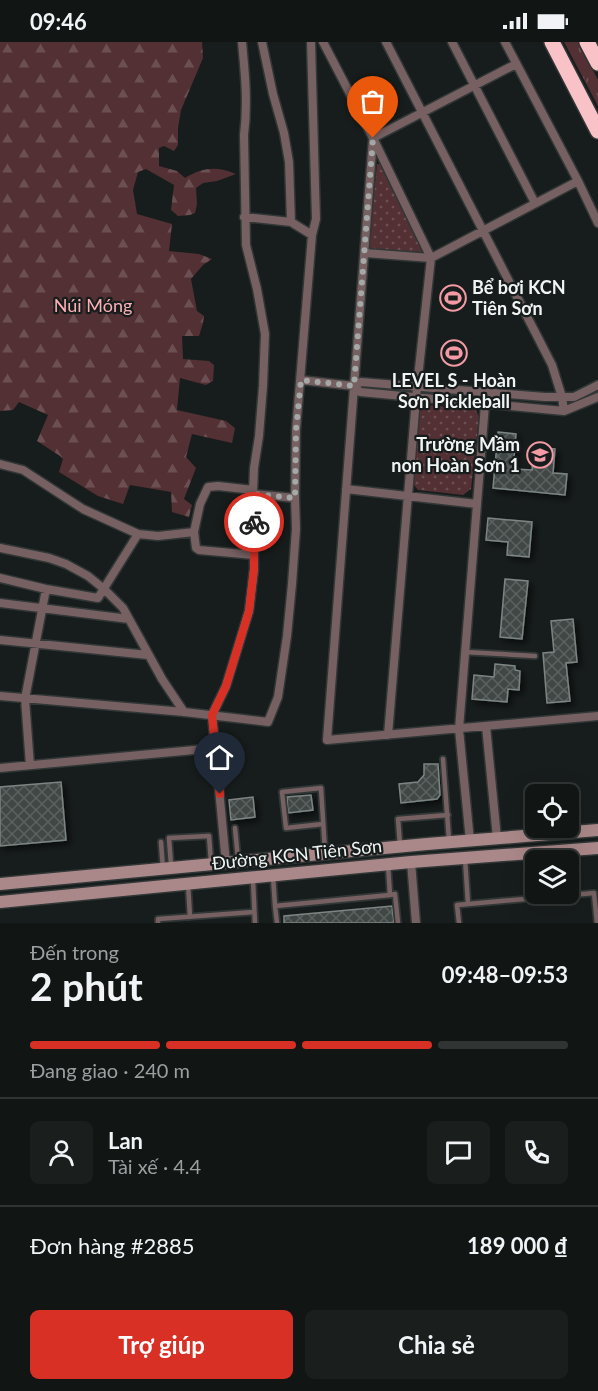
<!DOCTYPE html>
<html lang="vi">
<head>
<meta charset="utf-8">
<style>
  :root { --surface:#111615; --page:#1a1f1e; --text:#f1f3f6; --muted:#9c9fa0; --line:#303534; --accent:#d93025 }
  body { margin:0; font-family:Lato,sans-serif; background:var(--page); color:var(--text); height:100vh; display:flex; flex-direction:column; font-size:22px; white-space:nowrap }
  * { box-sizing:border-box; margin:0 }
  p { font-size:20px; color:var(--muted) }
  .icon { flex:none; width:33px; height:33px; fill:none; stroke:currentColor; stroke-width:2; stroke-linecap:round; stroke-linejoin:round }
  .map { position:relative; height:881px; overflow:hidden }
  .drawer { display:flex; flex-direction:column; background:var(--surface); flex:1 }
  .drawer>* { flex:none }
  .controls { position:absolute; left:525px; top:742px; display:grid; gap:12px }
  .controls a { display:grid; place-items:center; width:54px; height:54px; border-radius:9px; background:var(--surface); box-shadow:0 6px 24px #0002,0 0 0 2px var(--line); font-size:30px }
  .pin { position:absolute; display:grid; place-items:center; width:51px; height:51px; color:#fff; margin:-62px -26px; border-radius:50% 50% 50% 0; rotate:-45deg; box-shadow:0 0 6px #0007 }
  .pin .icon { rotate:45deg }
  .courier { position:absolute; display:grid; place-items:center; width:60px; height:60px; margin:-30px; border:4px solid #d93025; border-radius:50%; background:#fff; color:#222; box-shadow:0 2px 8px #0007 }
  .head em { font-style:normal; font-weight:700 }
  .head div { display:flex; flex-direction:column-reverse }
  .head { display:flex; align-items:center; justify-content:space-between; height:102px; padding:0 30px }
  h1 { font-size:39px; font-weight:700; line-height:45px }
  .bar { display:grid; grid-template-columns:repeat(4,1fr); gap:9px 6px; align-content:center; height:72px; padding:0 30px }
  .bar i { height:8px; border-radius:4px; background:var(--line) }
  .bar .selected { background:var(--accent) }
  .bar p { grid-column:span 4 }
  .line { display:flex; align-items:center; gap:15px; padding:0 30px; border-top:2px solid var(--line) }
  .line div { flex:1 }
  .round { display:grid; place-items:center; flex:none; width:63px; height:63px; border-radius:9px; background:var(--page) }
  .cta { display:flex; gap:12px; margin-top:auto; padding:12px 30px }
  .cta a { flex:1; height:69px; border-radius:9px; background:var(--accent); color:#fff; font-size:24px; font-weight:700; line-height:69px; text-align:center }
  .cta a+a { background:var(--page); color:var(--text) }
  .status { display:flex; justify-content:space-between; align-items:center; height:42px; padding:0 30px; background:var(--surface); direction:ltr }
  .status svg { height:16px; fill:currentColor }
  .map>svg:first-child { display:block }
  .grass { fill:url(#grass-tufts) }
  .forest { fill:url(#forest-firs) }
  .park { fill:url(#park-dots) }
  .building { fill:url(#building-cross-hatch); stroke:#7c8583; stroke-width:1.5; filter:url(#shadow) }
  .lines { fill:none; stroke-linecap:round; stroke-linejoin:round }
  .service-casing { stroke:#313736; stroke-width:8 }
  .minor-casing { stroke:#313736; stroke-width:11 }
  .secondary-casing { stroke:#313736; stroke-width:15 }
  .motorway-casing { stroke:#313736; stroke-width:18 }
  .service { stroke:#766062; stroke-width:4.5 }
  .minor { stroke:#766062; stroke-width:8 }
  .secondary { stroke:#aa888a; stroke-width:12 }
  .motorway { stroke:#f8c2c6; stroke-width:15 }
  .done { stroke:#a4a9a8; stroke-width:6; stroke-dasharray:0 10.8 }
  .route { stroke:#d93025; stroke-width:8 }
  .labels { text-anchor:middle; stroke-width:4.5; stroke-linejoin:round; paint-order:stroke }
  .poi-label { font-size:18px; font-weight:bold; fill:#f0f5f4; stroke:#171d1c; text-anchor:start }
  .park-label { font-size:18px; fill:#fdafb6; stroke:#171d1c }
  .street-label { font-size:18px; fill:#f0f5f4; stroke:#171d1c }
</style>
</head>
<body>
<div class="status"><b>09:46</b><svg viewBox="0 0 49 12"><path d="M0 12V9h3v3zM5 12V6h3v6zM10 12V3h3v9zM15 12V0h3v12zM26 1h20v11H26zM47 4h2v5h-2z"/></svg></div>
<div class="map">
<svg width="598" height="881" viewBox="0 0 598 881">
  <defs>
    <pattern id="grass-tufts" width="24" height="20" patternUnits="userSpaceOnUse" patternTransform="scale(1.5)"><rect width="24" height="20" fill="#533034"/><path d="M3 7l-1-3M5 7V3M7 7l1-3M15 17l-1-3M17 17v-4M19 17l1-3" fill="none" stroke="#6c4f52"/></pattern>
    <pattern id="forest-firs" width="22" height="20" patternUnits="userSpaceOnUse" patternTransform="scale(1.5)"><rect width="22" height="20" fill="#533034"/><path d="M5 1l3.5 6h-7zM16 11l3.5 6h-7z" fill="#6c4f52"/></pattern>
    <pattern id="park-dots" width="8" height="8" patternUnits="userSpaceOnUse" patternTransform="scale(1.5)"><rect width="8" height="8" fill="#533034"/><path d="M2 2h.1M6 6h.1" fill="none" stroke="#6c4f52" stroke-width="1.8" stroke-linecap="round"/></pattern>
    <pattern id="building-cross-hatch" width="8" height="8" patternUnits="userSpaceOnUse" patternTransform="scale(1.5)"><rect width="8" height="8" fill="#3f4745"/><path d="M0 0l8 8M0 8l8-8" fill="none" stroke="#5b6260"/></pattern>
    <filter id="shadow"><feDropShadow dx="3.5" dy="3.5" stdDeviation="3" flood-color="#0009"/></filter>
  </defs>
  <rect width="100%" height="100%" fill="#171d1c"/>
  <path class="grass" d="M 564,0 L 578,0 L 598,38 L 598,64 Z"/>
  <path class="forest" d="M 0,0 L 202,0 L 203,16 L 181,68 L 178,86 L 178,103 L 174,109 L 164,104 L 159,106 L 159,124 L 177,129 L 185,136 C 203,125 217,124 236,132 L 217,139 L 203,141 L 196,146 L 197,162 L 195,171 L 190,173 L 178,174 L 171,168 L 174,143 L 146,127 L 138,130 L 133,148 L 137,172 L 172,182 L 169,209 L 199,212 L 212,217 L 203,223 L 191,237 L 197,269 L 204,274 L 203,281 L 199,294 L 182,294 L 183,317 L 209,319 L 214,323 L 213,339 L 206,343 L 180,336 L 177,368 L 226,379 L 235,386 L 232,401 L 192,392 L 186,415 L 196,426 L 184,457 L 192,463 L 189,475 L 172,470 L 171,450 L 130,443 L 123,462 L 98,454 L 59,430 L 63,417 L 60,414 L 37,399 L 48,373 L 19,360 L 13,368 L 0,369 Z"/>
  <path class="park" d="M 377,122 L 381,122 L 384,125 L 424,207 L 420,212 L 372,208 L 369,204 L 369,198 Z
    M 422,363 L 429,363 L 476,368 L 479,375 L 471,447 L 463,453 L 418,448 L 414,443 L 412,438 L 418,368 Z"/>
  <path class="building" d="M 498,390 L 516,392 L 513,427 L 532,428 L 534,405 L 555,407 L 553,431 L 567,432 L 565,453 L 493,446 Z
    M 488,476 L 532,480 L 529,515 L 507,513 L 508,500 L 486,498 Z
    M 505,537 L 528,539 L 522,597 L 500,595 Z
    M 573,577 L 577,620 L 566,621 L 570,659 L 547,661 L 543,611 L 554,610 L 551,579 Z
    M 495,622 L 515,624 L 515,628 L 520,629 L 519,648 L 508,647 L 507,660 L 472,657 L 474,633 L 494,635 Z
    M 424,722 L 438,722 L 440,753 L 437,757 L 401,761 L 399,742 L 418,740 L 424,733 Z
    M 61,740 L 66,798 L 0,804 L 0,745 Z
    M 311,753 L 313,768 L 288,771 L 287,755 Z
    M 253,755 L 255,775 L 231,778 L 229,758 Z
    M 392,864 L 394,881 L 284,881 L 284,874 Z"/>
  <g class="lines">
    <g class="service-casing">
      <path id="service" d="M 465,610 L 535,614
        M 443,717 L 449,798
        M 323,782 L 286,786 L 282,750 L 321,746 L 325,809
        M 235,786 L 238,817
        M 161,800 L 163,827
        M 400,803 L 398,777 L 448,773
        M 465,816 L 468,862
        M 171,823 L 169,796 L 209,794 L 211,820
        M 388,823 L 390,853 L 395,852 L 398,881
        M 273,834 L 275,864
        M 253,838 L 255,881
        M 188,842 L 190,875
        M 158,881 L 158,877 L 254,870
        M 277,881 L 275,864 L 390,853
        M 459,881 L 457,863 L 594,851 L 597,881"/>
    </g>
    <g class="minor-casing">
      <path id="minor" d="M 262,0 L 273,52 L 284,91 L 289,120 L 291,180 L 312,193
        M 323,0 L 373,96 L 431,216 L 417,345 L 388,693
        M 386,0 L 552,323 L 562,355 L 564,369
        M 452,0 L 535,161
        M 505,0 L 578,139 L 598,181
        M 516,22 L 373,96 L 327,698 L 598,674
        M 244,175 L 291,180
        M 365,211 L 431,216 L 578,139
        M 301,338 L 354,344 L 361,340 L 545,355 L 574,355 L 598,343
        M 354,344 L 360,350 L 564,369 L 598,355
        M 0,422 L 23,428 L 83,467 L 138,492 L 158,494 L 194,490 L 200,462 L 208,445 L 218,444 L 253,448
        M 346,447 L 477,462
        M 253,452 L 295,456
        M 194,490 L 196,506 L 199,508 L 254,513
        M 0,506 L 49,516 L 66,522 L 88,534 L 104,547 L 123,566 L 162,637 L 184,670
        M 0,536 L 46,547 L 98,556 L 138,492
        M 0,561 L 129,577
        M 0,598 L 148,613
        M 0,654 L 184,670 L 268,680 L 278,655 L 287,594 L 292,542 L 296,487 L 295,456 L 296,388 L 312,193 L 316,177 L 311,0
        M 486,684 L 497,796
        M 30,723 L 25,657 L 46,547
        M 0,726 L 216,706
        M 470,799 L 459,687 L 486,350
        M 411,820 L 416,881
        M 226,821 L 212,673 L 226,644 L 249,569 L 254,527 L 253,452 L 254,426 L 259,394 L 263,344 L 265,292 L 257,247 L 246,203 L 244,93 C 248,62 245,31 242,0"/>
    </g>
    <g class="secondary-casing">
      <path id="secondary" d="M 0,842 L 427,802 L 598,788
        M 0,860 L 411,820 L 598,806"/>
    </g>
    <g class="motorway-casing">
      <path id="motorway" d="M 552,0 L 598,89
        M 587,0 L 598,21"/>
    </g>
    <use href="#service" class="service"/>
    <use href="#minor" class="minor"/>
    <use href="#secondary" class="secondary"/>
    <use href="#motorway" class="motorway"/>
  </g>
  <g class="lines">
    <path class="done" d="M 254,480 L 253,452 L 295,456 L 296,388 L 301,338 L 354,344 L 373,96"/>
    <path class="route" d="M 220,752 L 212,673 L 226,644 L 249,569 L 254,527 L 254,480"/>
  </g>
  <defs>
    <g id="stadium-ring" transform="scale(1.35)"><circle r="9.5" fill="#171d1c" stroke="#f49aa4" stroke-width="1.5"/><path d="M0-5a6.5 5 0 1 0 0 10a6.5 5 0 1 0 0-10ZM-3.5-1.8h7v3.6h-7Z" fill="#f49aa4"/></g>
    <g id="school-ring" transform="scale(1.35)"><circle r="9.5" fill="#171d1c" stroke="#f49aa4" stroke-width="1.5"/><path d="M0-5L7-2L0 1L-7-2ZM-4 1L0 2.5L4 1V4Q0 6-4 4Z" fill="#f49aa4"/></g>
  </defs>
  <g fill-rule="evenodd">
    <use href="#stadium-ring" x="453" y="256"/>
    <use href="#stadium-ring" x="454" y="311"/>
    <use href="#school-ring" x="540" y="413"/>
  </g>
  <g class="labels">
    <g class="poi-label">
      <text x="472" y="252">Bể bơi KCN<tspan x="472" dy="21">Tiên Sơn</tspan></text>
      <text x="454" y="345" text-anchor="middle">LEVEL S - Hoàn<tspan x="454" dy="21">Sơn Pickleball</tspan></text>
      <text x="520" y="409" text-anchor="end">Trường Mầm<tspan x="520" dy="21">non Hoàn Sơn 1</tspan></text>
    </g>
    <g class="park-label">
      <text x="93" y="270">Núi Móng</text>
    </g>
    <g class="street-label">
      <text transform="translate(297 813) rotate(-6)" y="6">Đường KCN Tiên Sơn</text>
    </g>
  </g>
</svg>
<div class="controls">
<a><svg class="icon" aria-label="locate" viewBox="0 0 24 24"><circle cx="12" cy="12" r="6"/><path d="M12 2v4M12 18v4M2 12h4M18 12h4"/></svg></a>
<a><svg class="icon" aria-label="layers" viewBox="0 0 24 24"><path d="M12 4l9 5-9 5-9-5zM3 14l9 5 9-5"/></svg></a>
</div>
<div class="pin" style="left:373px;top:96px;background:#ea580c"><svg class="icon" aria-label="bag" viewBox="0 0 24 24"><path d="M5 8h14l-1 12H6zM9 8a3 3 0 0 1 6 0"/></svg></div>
<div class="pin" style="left:220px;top:752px;background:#1f2937"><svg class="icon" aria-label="home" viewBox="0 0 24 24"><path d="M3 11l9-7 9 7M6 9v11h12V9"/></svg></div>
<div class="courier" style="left:254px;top:480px"><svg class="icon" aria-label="bike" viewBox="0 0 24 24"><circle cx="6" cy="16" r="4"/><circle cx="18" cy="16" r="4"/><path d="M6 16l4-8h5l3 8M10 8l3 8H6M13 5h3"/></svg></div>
</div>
<section class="drawer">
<div class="head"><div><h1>2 phút</h1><p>Đến trong</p></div><em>09:48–09:53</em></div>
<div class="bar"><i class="selected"></i><i class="selected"></i><i class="selected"></i><i></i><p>Đang giao · 240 m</p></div>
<div class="line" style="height:108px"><a class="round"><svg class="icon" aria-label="person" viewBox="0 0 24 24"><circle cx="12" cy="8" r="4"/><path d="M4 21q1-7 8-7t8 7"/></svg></a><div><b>Lan</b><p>Tài xế · 4.4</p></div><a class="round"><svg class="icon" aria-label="chat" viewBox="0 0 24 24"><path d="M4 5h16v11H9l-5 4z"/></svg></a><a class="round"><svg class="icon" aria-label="phone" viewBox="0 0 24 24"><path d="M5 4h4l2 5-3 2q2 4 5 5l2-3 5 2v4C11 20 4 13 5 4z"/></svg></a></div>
<div class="line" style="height:78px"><div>Đơn hàng #2885</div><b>189 000 ₫</b></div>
<div class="cta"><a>Trợ giúp</a><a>Chia sẻ</a></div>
</section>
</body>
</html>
